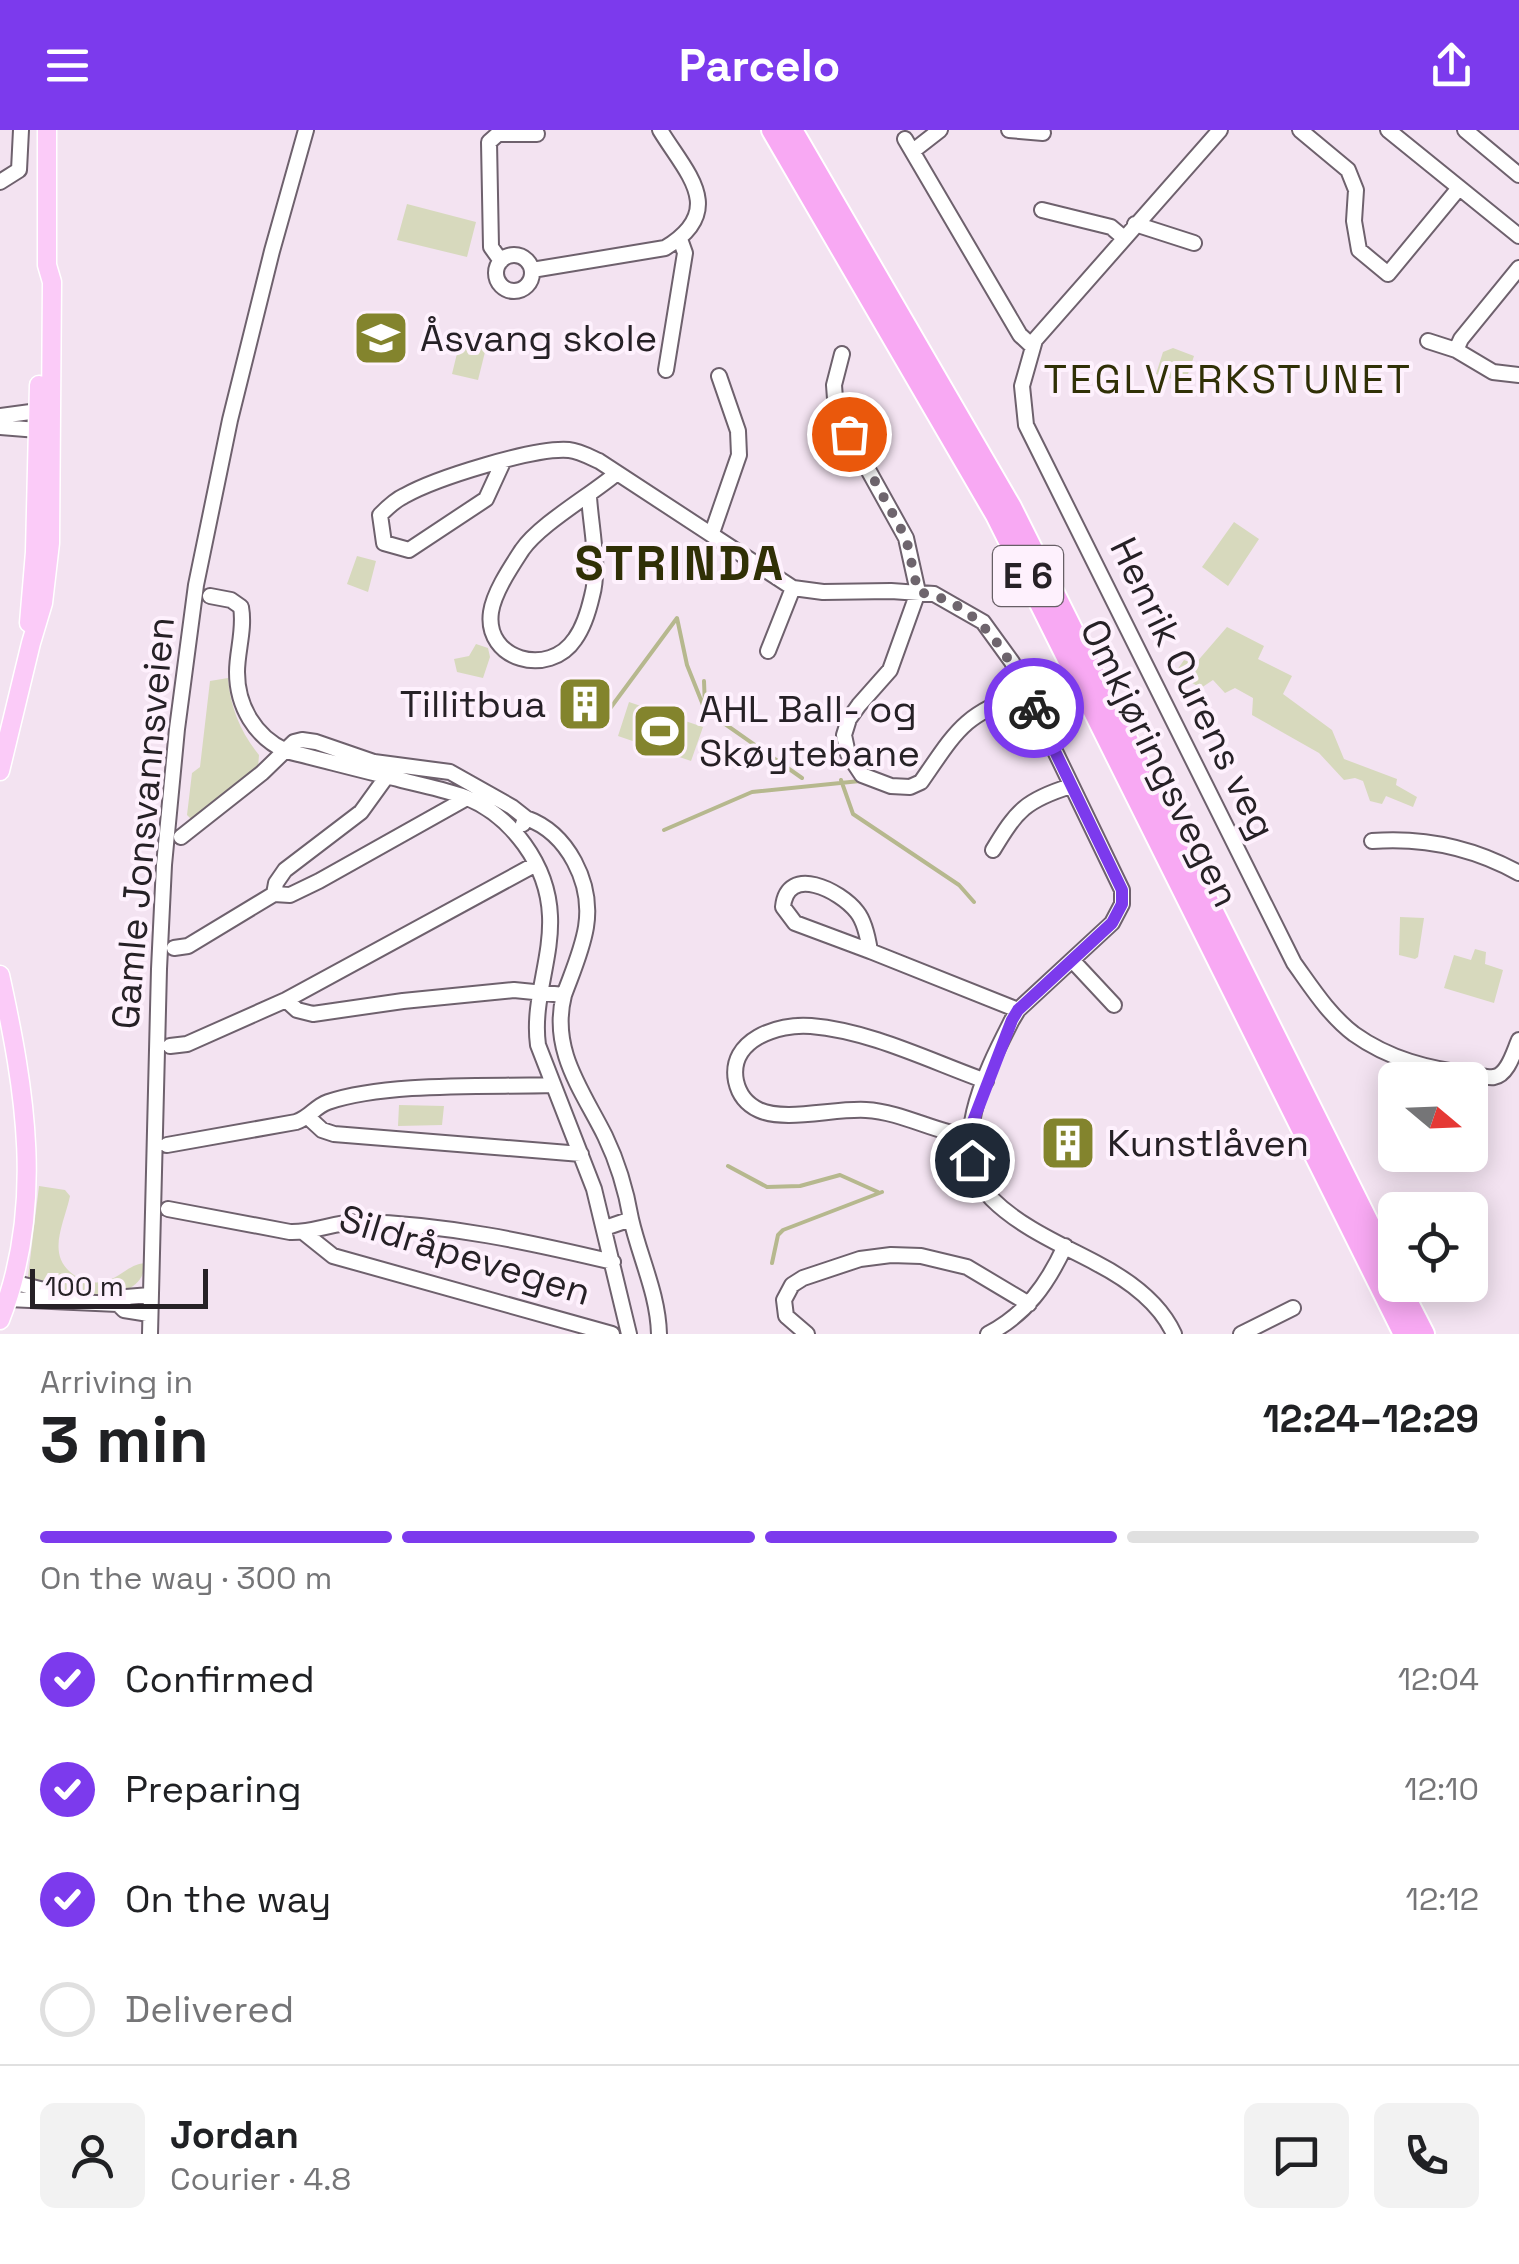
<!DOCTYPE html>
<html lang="en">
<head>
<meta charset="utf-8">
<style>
  :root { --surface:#fff; --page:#f2f2f2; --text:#202124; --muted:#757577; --line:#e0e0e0; --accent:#7c3aed }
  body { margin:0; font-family:"Space Grotesk",sans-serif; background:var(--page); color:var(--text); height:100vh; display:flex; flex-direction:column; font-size:38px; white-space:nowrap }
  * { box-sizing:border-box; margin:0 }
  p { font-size:32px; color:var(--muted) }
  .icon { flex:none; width:55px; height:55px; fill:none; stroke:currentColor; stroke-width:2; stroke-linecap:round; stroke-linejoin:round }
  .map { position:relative; height:1204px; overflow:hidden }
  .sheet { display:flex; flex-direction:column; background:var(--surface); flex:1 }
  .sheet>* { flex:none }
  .needle { width:65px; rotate:109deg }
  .tools { position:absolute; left:1378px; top:932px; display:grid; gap:20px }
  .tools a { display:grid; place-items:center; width:110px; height:110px; border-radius:15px; background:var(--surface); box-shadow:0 5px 25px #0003; font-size:50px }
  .scale { position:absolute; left:30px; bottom:25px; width:178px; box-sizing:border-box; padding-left:10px; border:5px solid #262126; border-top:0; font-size:28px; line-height:35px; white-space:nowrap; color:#262126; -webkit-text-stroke:8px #fef1fd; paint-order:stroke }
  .pin { position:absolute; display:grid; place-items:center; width:85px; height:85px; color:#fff; margin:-42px; border:5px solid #fff; border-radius:50%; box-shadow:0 2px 10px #0007 }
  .courier { position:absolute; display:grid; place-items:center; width:100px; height:100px; margin:-50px; border:8px solid #7c3aed; border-radius:50%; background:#fff; color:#222; box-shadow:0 2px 12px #0007 }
  .headline em { font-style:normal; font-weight:700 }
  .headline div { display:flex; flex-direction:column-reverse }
  .headline { display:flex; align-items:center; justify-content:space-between; height:170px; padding:0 40px }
  h1 { font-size:65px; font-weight:700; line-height:75px }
  .bar { display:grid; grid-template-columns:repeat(4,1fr); gap:15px 10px; align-content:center; height:120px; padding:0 40px }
  .bar i { height:12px; border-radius:8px; background:var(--line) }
  .bar .selected { background:var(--accent) }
  .bar p { grid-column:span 4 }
  .line { display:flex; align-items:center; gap:25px; padding:0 40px; border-top:2px solid var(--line) }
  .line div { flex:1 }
  .round { display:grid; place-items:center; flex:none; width:105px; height:105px; border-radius:15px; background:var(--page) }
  ol { padding:0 40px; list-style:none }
  li { display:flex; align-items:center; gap:30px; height:110px }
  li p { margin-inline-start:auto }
  li .icon { padding:10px; border-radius:50%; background:var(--accent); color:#fff; stroke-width:4 }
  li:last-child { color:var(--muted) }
  li i { width:55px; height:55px; border:5px solid var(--line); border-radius:50% }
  header { display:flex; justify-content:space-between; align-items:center; height:130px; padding:0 40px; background:var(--accent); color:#fff; font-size:45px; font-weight:700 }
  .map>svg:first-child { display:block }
  .green { fill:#d7d9bd }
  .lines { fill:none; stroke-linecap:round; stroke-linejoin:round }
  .stream { stroke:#b6b88e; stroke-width:4 }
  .minor-casing { stroke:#6e616d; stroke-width:18 }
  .major-casing { stroke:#fff; stroke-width:21 }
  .highway-casing { stroke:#fff; stroke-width:24 }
  .minor { stroke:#fff; stroke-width:14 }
  .major { stroke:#fbcbf8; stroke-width:18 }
  .highway { stroke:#f8a9f3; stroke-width:20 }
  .done { stroke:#6e656d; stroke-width:10; stroke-dasharray:0 18 }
  .route { stroke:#7c3aed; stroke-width:12 }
  .labels { text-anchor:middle; stroke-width:8; stroke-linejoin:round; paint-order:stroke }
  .shield { fill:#fef1fd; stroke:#675f66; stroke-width:2.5 }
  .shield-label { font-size:35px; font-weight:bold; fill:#262126 }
  .poi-label { font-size:38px; fill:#262126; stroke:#fef1fd; text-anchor:start }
  .street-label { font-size:38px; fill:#262126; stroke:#fef1fd }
  .neighbourhood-label { font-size:40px; letter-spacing:2.5px; fill:#303006; stroke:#fef1fd }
  .district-label { font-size:48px; font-weight:bold; letter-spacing:2.5px; fill:#303006; stroke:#fef1fd }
</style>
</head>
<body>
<header><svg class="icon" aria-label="menu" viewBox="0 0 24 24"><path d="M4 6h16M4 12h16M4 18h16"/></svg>Parcelo<svg class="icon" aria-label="share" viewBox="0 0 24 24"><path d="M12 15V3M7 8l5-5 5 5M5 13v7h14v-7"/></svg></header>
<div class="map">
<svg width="1519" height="1204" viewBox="0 0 1519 1204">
  <rect width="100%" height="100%" fill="#f3e3f1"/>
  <path class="green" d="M 407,74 L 476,92 L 467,127 L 397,110 Z
    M 462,203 L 488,210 L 478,250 L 452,244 Z
    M 1173,218 L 1194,226 L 1185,253 L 1156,244 L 1163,222 Z
    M 1234,392 L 1259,409 L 1228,456 L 1202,437 Z
    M 357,426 L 376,431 L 368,462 L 347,454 Z
    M 1227,497 L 1264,516 L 1258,529 L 1292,546 L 1283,564 L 1332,600 L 1344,629 L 1397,649 L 1396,655 L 1417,667 L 1413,677 L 1386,666 L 1382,674 L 1370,671 L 1363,651 L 1355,648 L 1344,650 L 1319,623 L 1252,585 L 1253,568 L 1235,558 L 1225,563 L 1213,550 L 1201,558 L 1175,543 L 1184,530 L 1195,534 Z
    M 476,514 L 488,518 L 490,527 L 483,548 L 457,542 L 454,529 L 469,526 Z
    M 228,548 C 230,577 241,603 259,625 L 258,638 L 191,689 L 187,685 L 192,643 L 200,637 L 210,551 Z
    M 629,572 L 703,597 L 691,631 L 618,606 Z
    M 1400,787 L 1424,788 L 1418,827 L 1415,829 L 1399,825 Z
    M 1475,819 L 1486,822 L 1485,834 L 1503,840 L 1494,873 L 1444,858 L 1454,825 L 1471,830 Z
    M 399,975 L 444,976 L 442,995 L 398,996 Z
    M 39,1056 L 65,1060 L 70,1066 C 64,1095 44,1127 77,1147 C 86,1153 99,1154 109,1150 C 122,1145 131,1134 145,1133 C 143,1181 59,1164 31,1151 L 28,1147 Z"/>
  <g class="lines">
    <path class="stream" d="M 704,551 L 705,577
      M 603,588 L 677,488 L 687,535 L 705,580 L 802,648
      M 841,650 L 853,684 L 959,755 L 974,772
      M 664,700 L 752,662 L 860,651
      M 728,1036 L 767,1057 L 800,1056 L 840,1045 L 878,1062
      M 772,1133 L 778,1105 L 783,1100 L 882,1062"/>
    <g class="minor-casing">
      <path id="minor" d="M 1009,0 L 1043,3
        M 1220,0 L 1035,210 L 1022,256 L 1026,295 L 1294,833 C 1312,858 1329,885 1354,904 C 1389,929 1428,939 1471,944 C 1477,945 1488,948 1494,947 C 1508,945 1514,921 1519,910
        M 1300,0 L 1348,40 L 1356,60 L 1354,91 L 1359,120 L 1388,144 L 1459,58
        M 1388,0 L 1519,106
        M 1465,0 L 1519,45
        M 905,9 L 1020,205 L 1032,216
        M 913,21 L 940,0
        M 0,52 L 19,40 L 21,0
        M 1042,80 L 1111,97 L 1124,108
        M 1135,94 L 1194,113
        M496 143a18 18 0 1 1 36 0a18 18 0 1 1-36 0Z
        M 501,131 L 491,117 L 489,12 L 498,4 L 537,4
        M 1519,138 L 1461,209 L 1456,220 L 1493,242 L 1519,245
        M 532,140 L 665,118 C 728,80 686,43 660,0
        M 1428,211 L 1456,220
        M 842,224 L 834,255 L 836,282 L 906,408 L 918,462 L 890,540 L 859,575 L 849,589 L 844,605 L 848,624 L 862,645 L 891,656 L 910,657 L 921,652 C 959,597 963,586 1026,562
        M 666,240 L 685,123 L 680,109
        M 0,286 L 38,281 L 51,291 L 38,300 L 0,297
        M 503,332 L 486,369 L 409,420 L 384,413 L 380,385 C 387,378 395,370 404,366 C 436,348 535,317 569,320 C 579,321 590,327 599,331 L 793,458 L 823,462 L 891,461 L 934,464 L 983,492 L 1012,532 L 1122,760 L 1122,774 L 1112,793 L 1018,880 L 1012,890 C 987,939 944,1020 992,1069 C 1020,1097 1062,1115 1096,1133 C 1127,1149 1159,1171 1174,1204
        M 589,367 C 591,398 600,437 592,466 C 589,479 583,498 575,509 C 549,548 484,530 491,482 C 494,462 511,437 522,420 C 540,394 591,365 617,343
        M 712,403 L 739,325 L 738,301 L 719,246
        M 210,466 L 231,470 L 241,477 C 245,499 237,521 237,542 C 237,576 255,607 286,621 C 323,630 360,640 398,649 C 420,655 443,659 465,667 C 512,686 548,735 550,786 C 552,830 532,871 538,915 L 594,1059 L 629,1204
        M 768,521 L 793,458
        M 181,707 L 262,643 L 294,612 L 302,610 L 316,612 L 374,632 L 450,642 L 512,677 L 526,688 L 523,694
        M 1372,711 C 1425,707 1472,717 1519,743
        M 993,720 C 1017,680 1026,670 1071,656
        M 274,764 L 290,765 L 319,751 L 467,668
        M 174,818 L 188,816 L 274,764 L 276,753 L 285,740 L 361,682 L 387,646
        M 870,821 L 795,793 L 783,777 C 787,734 840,760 857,782 C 865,792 868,808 870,821 L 1018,880
        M 1072,830 L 1114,875
        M 564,865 C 550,920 582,960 605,1006 C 618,1033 626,1060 631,1089 L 605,1098
        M 286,870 L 297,880 L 313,884 L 403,871 L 514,860 L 564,865 C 572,843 582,821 586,797 C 593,753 568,703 526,688
        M 170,916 L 187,914 L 286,870 L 536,734
        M 309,988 L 322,1000 L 334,1004 L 581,1024
        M 970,1007 C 934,1002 902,982 866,980 C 835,978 785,992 759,980 C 746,974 739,965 736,951 C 728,910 778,893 811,896 C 871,901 930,931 986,951
        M 167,1015 L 296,992 C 311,987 314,977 328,972 C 387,952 489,957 553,955
        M 168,1079 L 290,1102 C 313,1103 334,1092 359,1092 C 446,1094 529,1112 613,1132
        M 631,1089 C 640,1128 658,1164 659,1204
        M 303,1102 L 333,1126 L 612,1204
        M 12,1152 L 48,1161 L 56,1169
        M 8,1169 L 118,1174 L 124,1180 L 149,1184
        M 118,1174 L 126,1167 L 150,1165
        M 150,1204 L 159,839 L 164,735 L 177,599 L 196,455 L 230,290 L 272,121 L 306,0
        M 807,1204 L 786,1186 L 784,1170 L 792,1155 L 803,1148 L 860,1129 L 891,1125 L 921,1126 L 967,1137 L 1029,1174
        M 988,1204 C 1026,1184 1047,1155 1065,1116
        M 1241,1204 L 1293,1178"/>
    </g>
    <g class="major-casing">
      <path id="major" d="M 29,493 L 35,422 L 39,255
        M 0,641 L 31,513 L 43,473 L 50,413 L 52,152 L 47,135 L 47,0
        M 0,845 C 25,959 45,1077 0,1190"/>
    </g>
    <g class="highway-casing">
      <path id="highway" d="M 772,0 L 996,385 L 1404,1204
        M 792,0 L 1011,377 L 1395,1146
        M 1399,1155 L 1424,1204"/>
    </g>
    <use href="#minor" class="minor"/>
    <use href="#major" class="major"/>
    <use href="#highway" class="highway"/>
  </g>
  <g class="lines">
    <path class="done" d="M 849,304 L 906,408 L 918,462 C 982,473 1008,525 1034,578"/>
    <path class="route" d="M 972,1030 L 972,994 L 1012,890 L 1018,880 L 1112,793 L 1122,774 L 1122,760 L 1034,578"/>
  </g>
  <defs>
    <g id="school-square" transform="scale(2.875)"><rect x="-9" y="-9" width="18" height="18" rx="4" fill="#83842d" stroke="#fef1fd"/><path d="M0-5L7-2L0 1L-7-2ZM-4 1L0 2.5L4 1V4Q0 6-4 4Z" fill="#fff"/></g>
    <g id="building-square" transform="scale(2.875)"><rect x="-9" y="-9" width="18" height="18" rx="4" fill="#83842d" stroke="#fef1fd"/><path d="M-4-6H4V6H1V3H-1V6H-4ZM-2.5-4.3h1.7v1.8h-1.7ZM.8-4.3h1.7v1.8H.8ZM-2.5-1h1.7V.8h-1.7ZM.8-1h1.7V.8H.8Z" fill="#fff"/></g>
    <g id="stadium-square" transform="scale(2.875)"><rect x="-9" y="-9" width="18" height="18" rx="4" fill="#83842d" stroke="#fef1fd"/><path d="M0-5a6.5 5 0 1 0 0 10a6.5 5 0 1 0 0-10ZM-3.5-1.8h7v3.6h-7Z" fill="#fff"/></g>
  </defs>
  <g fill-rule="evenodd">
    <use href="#school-square" x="381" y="208"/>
    <use href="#building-square" x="585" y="574"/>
    <use href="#stadium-square" x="660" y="601"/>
    <use href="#building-square" x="1068" y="1013"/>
  </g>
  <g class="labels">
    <rect class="shield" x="993" y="416" width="70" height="60" rx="8"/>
    <g class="shield-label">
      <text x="1028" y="458">E 6</text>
    </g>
    <g class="poi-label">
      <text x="420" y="221">Åsvang skole</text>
      <text x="546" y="587" text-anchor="end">Tillitbua</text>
      <text x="699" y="592">AHL Ball- og<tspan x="699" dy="44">Skøytebane</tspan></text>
      <text x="1107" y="1026">Kunstlåven</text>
    </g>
    <g class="street-label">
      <text transform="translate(1193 558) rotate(64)" y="13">Henrik Ourens veg</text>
      <text transform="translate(1160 633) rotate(64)" y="13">Omkjøringsvegen</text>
      <text transform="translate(143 693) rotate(-85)" y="13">Gamle Jonsvannsveien</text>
      <text transform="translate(465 1125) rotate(17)" y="13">Sildråpevegen</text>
    </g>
    <g class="neighbourhood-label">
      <text x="1228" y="263">TEGLVERKSTUNET</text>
    </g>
    <g class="district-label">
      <text x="680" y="450">STRINDA</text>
    </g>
  </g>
</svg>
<div class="tools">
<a><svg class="needle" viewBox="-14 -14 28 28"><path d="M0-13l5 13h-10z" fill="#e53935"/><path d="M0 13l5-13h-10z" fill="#757577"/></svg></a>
<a><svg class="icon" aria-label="locate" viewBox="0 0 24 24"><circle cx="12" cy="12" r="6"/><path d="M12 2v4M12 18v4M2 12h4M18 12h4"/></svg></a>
</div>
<div class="scale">100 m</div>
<div class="pin" style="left:849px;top:304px;background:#ea580c"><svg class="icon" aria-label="bag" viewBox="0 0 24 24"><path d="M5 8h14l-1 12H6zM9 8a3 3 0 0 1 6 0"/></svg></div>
<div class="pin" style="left:972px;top:1030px;background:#1f2937"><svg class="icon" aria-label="home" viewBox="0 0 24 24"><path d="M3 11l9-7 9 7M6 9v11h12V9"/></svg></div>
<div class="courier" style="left:1034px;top:578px"><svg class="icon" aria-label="bike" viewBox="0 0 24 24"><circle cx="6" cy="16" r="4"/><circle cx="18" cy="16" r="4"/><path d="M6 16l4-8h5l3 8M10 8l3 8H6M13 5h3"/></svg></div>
</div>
<section class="sheet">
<div class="headline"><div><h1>3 min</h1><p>Arriving in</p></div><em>12:24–12:29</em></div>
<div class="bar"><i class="selected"></i><i class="selected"></i><i class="selected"></i><i></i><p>On the way · 300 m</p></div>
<ol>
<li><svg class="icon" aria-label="check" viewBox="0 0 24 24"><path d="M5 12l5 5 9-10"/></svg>Confirmed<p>12:04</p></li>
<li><svg class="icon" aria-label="check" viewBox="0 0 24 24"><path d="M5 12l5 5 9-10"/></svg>Preparing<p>12:10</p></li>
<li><svg class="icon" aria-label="check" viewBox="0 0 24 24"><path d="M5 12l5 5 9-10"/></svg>On the way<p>12:12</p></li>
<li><i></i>Delivered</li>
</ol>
<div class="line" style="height:180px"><a class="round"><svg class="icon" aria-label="person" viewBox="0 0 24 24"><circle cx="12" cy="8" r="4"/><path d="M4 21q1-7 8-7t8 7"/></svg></a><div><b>Jordan</b><p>Courier · 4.8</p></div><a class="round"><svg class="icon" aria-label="chat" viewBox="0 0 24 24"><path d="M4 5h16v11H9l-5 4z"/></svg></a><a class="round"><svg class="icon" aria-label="phone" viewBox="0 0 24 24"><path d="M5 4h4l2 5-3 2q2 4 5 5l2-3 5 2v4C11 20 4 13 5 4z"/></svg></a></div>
</section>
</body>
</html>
